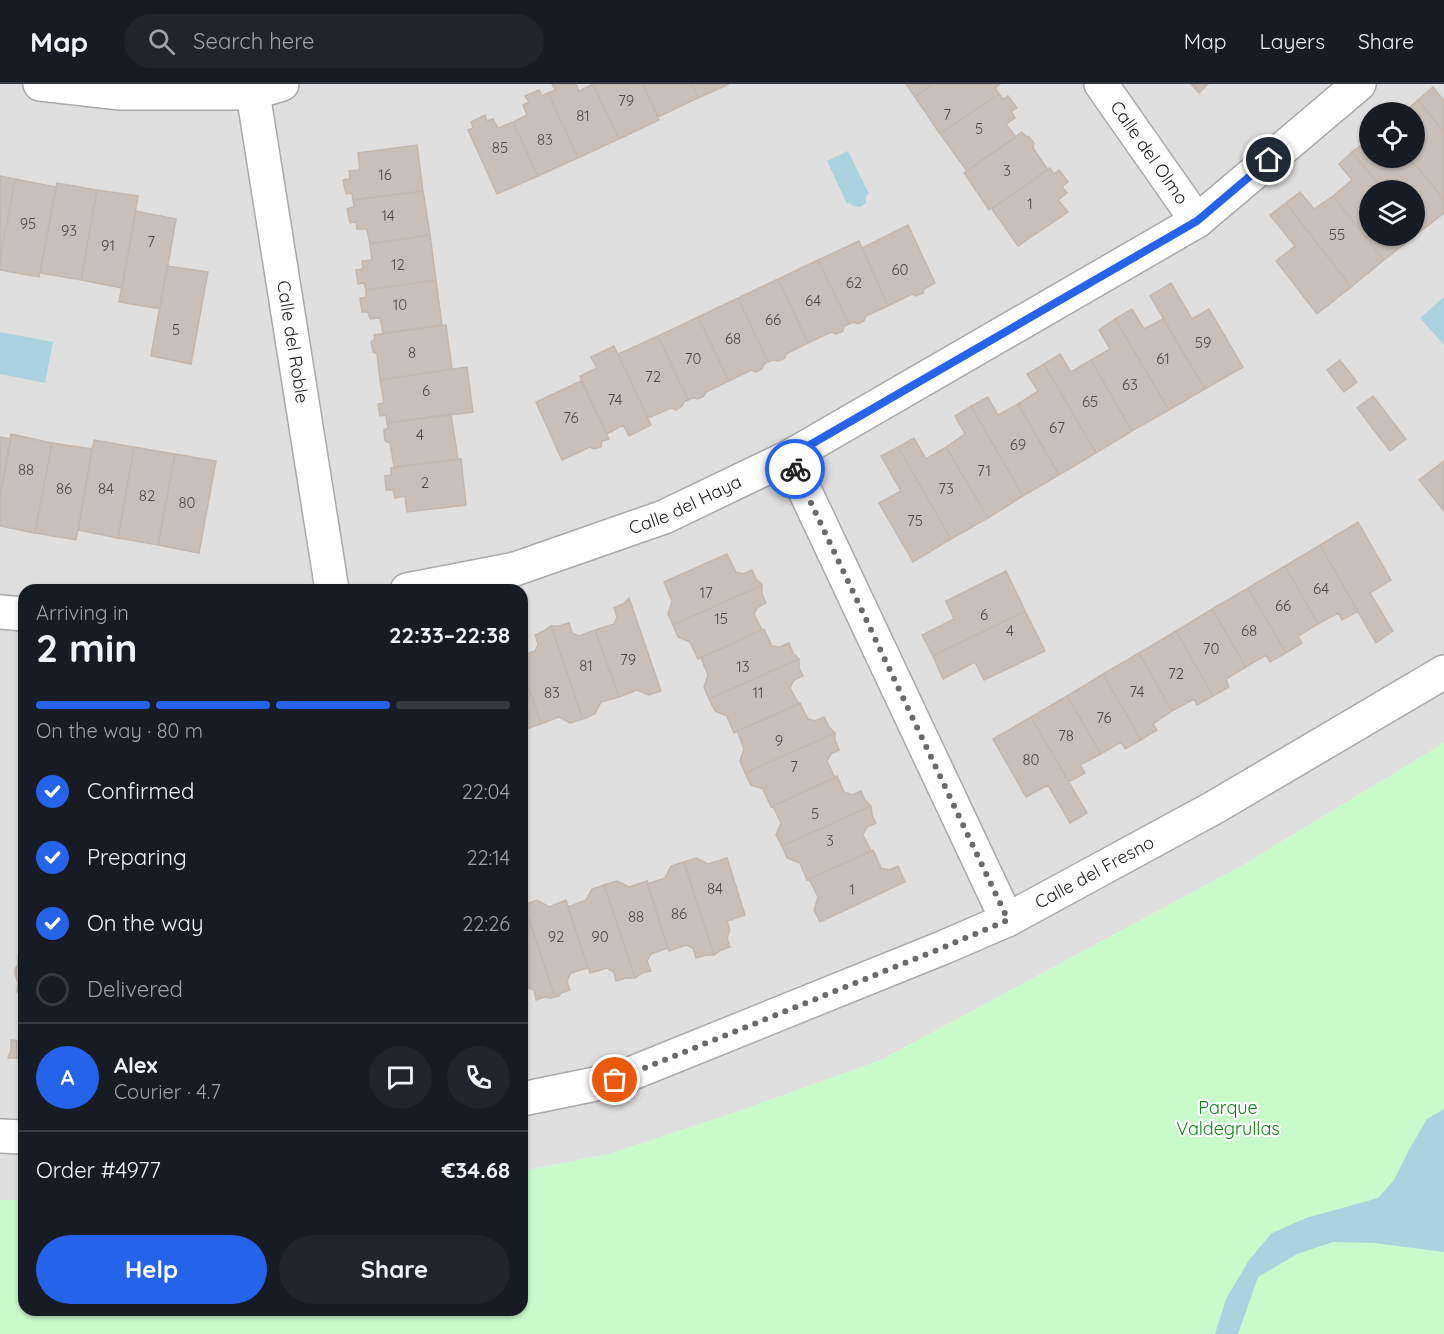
<!DOCTYPE html>
<html lang="en">
<head>
<meta charset="utf-8">
<style>
  :root { --surface:#171b24; --page:#20242c; --text:#f1f3f6; --muted:#9ea1a6; --line:#363941; --accent:#2563eb }
  body { margin:0; font-family:Quicksand,sans-serif; background:var(--page); color:var(--text); height:100vh; display:flex; flex-direction:column; font-size:22px; white-space:nowrap }
  * { box-sizing:border-box; margin:0 }
  p { font-size:20px; color:var(--muted) }
  .icon { flex:none; width:33px; height:33px; fill:none; stroke:currentColor; stroke-width:2; stroke-linecap:round; stroke-linejoin:round }
  .map { position:relative; flex:1; overflow:hidden }
  .panel { position:absolute; left:18px; top:500px; width:510px; height:732px; display:flex; flex-direction:column; background:var(--surface); border-radius:18px; box-shadow:0 2px 4px #0004 }
  .panel>* { flex:none }
  .fabs { position:absolute; left:1359px; top:18px; display:grid; gap:12px }
  .fabs a { display:grid; place-items:center; width:66px; height:66px; border-radius:50%; background:var(--surface); box-shadow:0 2px 4px #0004; font-size:30px }
  .pin { position:absolute; display:grid; place-items:center; width:51px; height:51px; color:#fff; margin:-26px; border:3px solid #fff; border-radius:50%; box-shadow:0 2px 6px #0007 }
  .courier { position:absolute; display:grid; place-items:center; width:60px; height:60px; margin:-30px; border:4px solid #2563eb; border-radius:50%; background:#fff; color:#222; box-shadow:0 2px 8px #0007 }
  .head em { font-style:normal; font-weight:800 }
  .head div { display:flex; flex-direction:column-reverse }
  .head { display:flex; align-items:center; justify-content:space-between; height:102px; padding:0 18px }
  h1 { font-size:39px; font-weight:800; line-height:45px }
  .bar { display:grid; grid-template-columns:repeat(4,1fr); gap:9px 6px; align-content:center; height:72px; padding:0 18px }
  .bar i { height:8px; border-radius:4px; background:var(--line) }
  .bar .current { background:var(--accent) }
  .bar p { grid-column:span 4 }
  .line { display:flex; align-items:center; gap:15px; padding:0 18px; border-top:2px solid var(--line) }
  .line div { flex:1 }
  .round { display:grid; place-items:center; flex:none; width:63px; height:63px; border-radius:32px; background:var(--page) }
  ol { padding:0 18px; list-style:none }
  li { display:flex; align-items:center; gap:18px; height:66px }
  li p { margin-inline-start:auto }
  li .icon { padding:6px; border-radius:50%; background:var(--accent); color:#fff; stroke-width:4 }
  li:last-child { color:var(--muted) }
  li i { width:33px; height:33px; border:3px solid var(--line); border-radius:50% }
  .cta { display:flex; gap:12px; margin-top:auto; padding:12px 18px }
  .cta a { flex:1; height:69px; border-radius:36px; background:var(--accent); color:#fff; font-size:24px; font-weight:800; line-height:69px; text-align:center }
  .cta a+a { background:var(--page); color:var(--text) }
  header { display:flex; align-items:center; gap:36px; box-sizing:border-box; height:84px; padding:0 30px; background:var(--surface); border-bottom:2px solid var(--line) }
  header strong { font-size:28px }
  nav { display:flex; gap:33px; margin-inline-start:auto; font-size:21px }
  .search { width:420px; height:54px; background:var(--page); display:flex; align-items:center; gap:15px; box-sizing:border-box; padding:0 21px; border-radius:33px; color:var(--muted); font-size:22px }
  .map>svg:first-child { display:block }
  .residential { fill:#e0dfdf; fill-rule:evenodd }
  .park { fill:#c8facc }
  .water { fill:#aad3df }
  .building { fill:#c7bfb8; stroke:#c4b6ab; stroke-width:1.5 }
  .lines { fill:none; stroke-linecap:round; stroke-linejoin:round }
  .minor-casing { stroke:#a9a9a9; stroke-width:36 }
  .minor { stroke:#fff; stroke-width:33 }
  .done { stroke:#6b6a68; stroke-width:6; stroke-dasharray:0 10.8 }
  .route { stroke:#2563eb; stroke-width:8 }
  .labels { text-anchor:middle; stroke-width:4.5; stroke-linejoin:round; paint-order:stroke }
  .number-label { font-size:15px; fill:#4b4948 }
  .street-label { font-size:18px; fill:#222; stroke:#fff }
  .park-label { font-size:18px; fill:#0c8416; stroke:#fff }
</style>
</head>
<body>
<header>
<strong>Map</strong>
<div class="search"><svg class="icon" aria-label="search" viewBox="0 0 24 24"><circle cx="10" cy="10" r="6"/><path d="M15 15l6 6"/></svg>Search here</div>
<nav><a>Map</a><a>Layers</a><a>Share</a></nav>
</header>
<div class="map">
<svg width="1444" height="1250" viewBox="0 0 1444 1250">
  <rect width="100%" height="100%" fill="#f2efe9"/>
  <path class="residential" d="M 0,0 L 1444,0 L 1444,659 L 1243,781 L 881,976 L 736,1028 L 609,1070 L 522,1087 L 522,506 L 24,506 L 24,1116 L 0,1116 ZM 1370,28 L 1414,28 L 1414,74 L 1370,74 ZM 1370,106 L 1414,106 L 1414,152 L 1370,152 Z"/>
  <path class="park" d="M 1444,659 L 1444,1250 L 0,1250 L 0,1116 L 24,1116 L 24,1226 L 522,1226 L 522,1087 L 609,1070 L 736,1028 L 881,976 L 1243,781 Z"/>
  <path class="water" d="M 848,67 L 869,110 L 866,112 L 866,119 L 860,123 L 853,122 L 850,119 L 847,120 L 827,77 Z
    M 1444,213 L 1444,261 L 1420,234 Z
    M 0,248 L 53,258 L 45,299 L 0,290 Z
    M 1444,1025 L 1444,1168 L 1375,1159 L 1333,1158 L 1297,1170 L 1258,1193 L 1238,1250 L 1215,1250 L 1226,1215 L 1249,1176 L 1272,1149 L 1306,1134 L 1378,1114 L 1394,1096 L 1410,1064 L 1427,1035 Z"/>
  <path class="building" d="M 552,0 L 576,0 L 579,7 L 593,0 L 619,55 L 578,74 L 548,9 L 555,6 Z
    M 593,0 L 643,0 L 659,36 L 619,55 Z
    M 643,0 L 692,0 L 698,14 L 658,33 Z
    M 692,0 L 729,0 L 698,14 Z
    M 906,0 L 933,0 L 915,13 Z
    M 933,0 L 1000,0 L 995,4 L 999,10 L 940,50 L 915,13 Z
    M 1191,0 L 1208,0 L 1199,9 Z
    M 1433,3 L 1444,17 L 1444,48 L 1418,16 Z
    M 539,6 L 542,12 L 548,9 L 578,74 L 538,92 L 513,38 L 527,31 L 523,21 L 529,18 L 525,12 Z
    M 999,10 L 1003,15 L 1008,12 L 1017,24 L 1011,27 L 1015,34 L 1006,40 L 1016,53 L 967,87 L 940,50 Z
    M 1418,16 L 1444,48 L 1444,116 L 1410,74 L 1414,74 L 1414,46 L 1418,44 L 1414,40 L 1414,28 L 1404,28 Z
    M 485,31 L 487,37 L 493,35 L 498,44 L 513,38 L 538,92 L 497,110 L 468,46 L 473,44 L 471,38 Z
    M 1022,48 L 1025,52 L 1029,53 L 1034,59 L 1033,64 L 1048,86 L 989,126 L 964,89 Z
    M 1368,57 L 1370,59 L 1370,74 L 1410,74 L 1444,116 L 1444,129 L 1417,150 L 1414,146 L 1414,106 L 1383,106 L 1352,68 Z
    M 417,61 L 423,107 L 353,116 L 352,109 L 346,110 L 343,96 L 350,95 L 349,87 L 360,86 L 358,69 Z
    M 1352,68 L 1383,106 L 1370,106 L 1370,152 L 1414,152 L 1414,146 L 1417,150 L 1384,176 L 1333,112 L 1352,96 L 1339,80 Z
    M 1050,84 L 1054,90 L 1059,86 L 1068,98 L 1062,103 L 1067,109 L 1058,116 L 1068,128 L 1018,162 L 992,125 Z
    M 0,92 L 15,95 L 0,177 Z
    M 15,95 L 56,103 L 39,193 L 0,186 L 0,177 Z
    M 57,99 L 97,106 L 81,196 L 40,189 Z
    M 97,106 L 138,112 L 122,204 L 81,196 Z
    M 423,107 L 430,151 L 370,160 L 367,145 L 357,145 L 356,138 L 350,139 L 347,125 L 354,123 L 353,116 Z
    M 1300,108 L 1314,125 L 1333,112 L 1384,176 L 1351,203 L 1286,119 Z
    M 1286,119 L 1351,203 L 1317,230 L 1276,177 L 1295,162 L 1270,131 Z
    M 136,127 L 176,135 L 160,225 L 119,218 Z
    M 908,141 L 935,199 L 924,205 L 923,209 L 916,212 L 912,210 L 888,222 L 862,164 Z
    M 430,151 L 436,196 L 366,206 L 364,199 L 358,200 L 356,186 L 363,185 L 362,177 L 372,176 L 370,160 Z
    M 859,157 L 888,222 L 866,232 L 864,237 L 858,240 L 854,238 L 849,240 L 818,176 Z
    M 818,176 L 849,240 L 844,242 L 843,247 L 836,250 L 831,248 L 808,259 L 778,195 Z
    M 167,182 L 208,188 L 191,280 L 151,272 Z
    M 778,195 L 808,259 L 786,270 L 785,274 L 778,277 L 773,276 L 768,278 L 738,214 Z
    M 436,196 L 442,241 L 383,249 L 380,234 L 370,235 L 368,228 L 362,228 L 360,214 L 366,213 L 366,206 Z
    M 1171,199 L 1192,235 L 1209,225 L 1243,283 L 1205,305 L 1150,212 Z
    M 738,214 L 768,278 L 764,280 L 762,285 L 756,288 L 751,286 L 729,297 L 698,233 Z
    M 1132,225 L 1144,245 L 1163,235 L 1205,305 L 1169,326 L 1115,235 Z
    M 698,233 L 729,297 L 706,308 L 704,312 L 698,315 L 693,314 L 688,316 L 658,252 Z
    M 1115,235 L 1169,326 L 1132,347 L 1091,276 L 1110,265 L 1099,246 Z
    M 446,241 L 452,285 L 380,296 L 377,270 L 373,268 L 371,258 L 375,255 L 374,251 Z
    M 658,252 L 688,316 L 684,318 L 682,322 L 676,326 L 671,324 L 648,334 L 618,270 Z
    M 614,262 L 651,341 L 629,352 L 623,341 L 607,350 L 580,292 L 597,284 L 591,273 Z
    M 1060,270 L 1071,288 L 1091,276 L 1132,347 L 1096,369 L 1044,280 Z
    M 1340,276 L 1357,298 L 1344,308 L 1327,286 Z
    M 1044,280 L 1096,369 L 1059,391 L 1018,320 L 1038,307 L 1027,290 Z
    M 467,283 L 473,328 L 387,339 L 386,331 L 380,332 L 378,320 L 384,319 L 380,296 Z
    M 581,297 L 609,355 L 602,357 L 601,363 L 594,365 L 590,363 L 562,376 L 536,318 Z
    M 1373,312 L 1406,355 L 1390,367 L 1357,324 Z
    M 988,313 L 998,331 L 1018,320 L 1059,391 L 1023,412 L 971,322 Z
    M 971,322 L 1023,412 L 988,434 L 946,363 L 965,350 L 955,332 Z
    M 451,330 L 458,375 L 394,383 L 390,359 L 385,357 L 384,346 L 388,344 L 387,339 Z
    M 11,350 L 52,359 L 35,449 L 0,442 L 0,413 Z
    M 0,353 L 11,355 L 0,413 Z
    M 914,354 L 926,375 L 946,363 L 988,434 L 951,455 L 898,363 Z
    M 94,356 L 134,363 L 118,454 L 78,446 Z
    M 52,359 L 92,365 L 76,456 L 35,449 Z
    M 134,363 L 175,370 L 158,461 L 118,454 Z
    M 898,363 L 951,455 L 913,478 L 879,419 L 901,407 L 881,372 Z
    M 175,370 L 216,377 L 199,469 L 158,461 Z
    M 458,375 L 461,375 L 466,421 L 407,428 L 405,412 L 395,414 L 393,406 L 386,406 L 385,392 L 391,391 L 391,384 Z
    M 1444,377 L 1444,427 L 1419,396 Z
    M 1358,438 L 1391,496 L 1370,509 L 1393,547 L 1376,559 L 1320,461 Z
    M 1320,461 L 1358,527 L 1342,536 L 1338,529 L 1318,540 L 1285,482 Z
    M 727,470 L 736,488 L 743,490 L 752,486 L 756,495 L 762,501 L 673,541 L 668,530 L 672,517 L 664,498 Z
    M 1285,482 L 1318,540 L 1298,552 L 1302,559 L 1286,569 L 1248,504 Z
    M 1006,487 L 1025,527 L 933,572 L 922,551 L 954,535 L 946,517 Z
    M 762,501 L 762,510 L 766,519 L 758,523 L 754,530 L 762,546 L 698,575 L 690,558 L 678,553 L 673,541 Z
    M 1248,504 L 1286,569 L 1270,578 L 1266,571 L 1246,583 L 1212,525 Z
    M 629,514 L 661,607 L 649,611 L 637,606 L 619,613 L 595,546 L 614,540 L 617,533 L 614,524 L 623,520 Z
    M 1212,525 L 1246,583 L 1226,595 L 1229,603 L 1213,612 L 1176,547 Z
    M 1025,527 L 1045,567 L 984,596 L 975,578 L 943,595 L 933,572 Z
    M 569,539 L 572,549 L 579,552 L 595,546 L 619,613 L 601,618 L 595,630 L 583,635 L 551,542 L 559,542 Z
    M 551,542 L 583,635 L 570,639 L 559,633 L 541,640 L 522,585 L 522,572 L 535,567 L 538,560 L 535,551 L 544,547 Z
    M 764,545 L 772,562 L 780,563 L 789,559 L 793,569 L 799,575 L 709,615 L 704,603 L 708,591 L 701,574 Z
    M 1176,547 L 1213,612 L 1197,621 L 1194,615 L 1172,627 L 1139,569 Z
    M 1139,569 L 1172,627 L 1153,640 L 1157,646 L 1141,656 L 1103,590 Z
    M 799,575 L 799,584 L 803,592 L 794,596 L 790,604 L 799,620 L 734,649 L 727,632 L 715,627 L 709,615 Z
    M 522,585 L 541,640 L 523,646 L 522,648 Z
    M 1103,590 L 1141,656 L 1125,665 L 1121,658 L 1101,670 L 1067,612 Z
    M 1067,612 L 1101,670 L 1080,681 L 1085,689 L 1069,698 L 1031,633 Z
    M 800,619 L 808,635 L 815,637 L 824,633 L 829,643 L 835,649 L 745,689 L 740,677 L 744,665 L 737,647 Z
    M 1031,633 L 1087,729 L 1070,739 L 1048,701 L 1026,713 L 993,655 Z
    M 835,649 L 835,656 L 839,666 L 831,670 L 827,677 L 835,694 L 771,723 L 763,705 L 751,701 L 745,689 Z
    M 837,692 L 844,708 L 852,711 L 861,707 L 865,716 L 871,722 L 782,762 L 776,751 L 781,739 L 773,722 Z
    M 871,722 L 872,731 L 876,739 L 867,743 L 863,751 L 871,767 L 807,796 L 800,779 L 787,774 L 782,762 Z
    M 873,766 L 881,784 L 889,786 L 898,782 L 905,798 L 820,838 L 814,826 L 818,813 L 809,795 Z
    M 696,774 L 708,780 L 727,774 L 745,831 L 727,837 L 730,846 L 727,854 L 730,863 L 721,866 L 714,871 L 684,778 Z
    M 684,778 L 714,871 L 706,871 L 696,874 L 693,864 L 686,861 L 669,867 L 668,864 L 647,800 L 665,794 L 671,782 Z
    M 617,797 L 629,803 L 647,797 L 668,864 L 651,870 L 647,877 L 651,887 L 642,889 L 635,894 L 604,801 Z
    M 604,801 L 635,894 L 626,894 L 616,897 L 614,888 L 607,884 L 590,889 L 588,884 L 568,823 L 586,816 L 592,805 Z
    M 537,816 L 549,823 L 566,816 L 588,884 L 571,889 L 567,897 L 570,906 L 561,909 L 559,912 L 555,913 L 524,821 Z
    M 524,821 L 555,913 L 550,914 L 545,913 L 536,916 L 534,906 L 526,903 L 522,904 L 522,822 Z
    M 18,872 L 24,873 L 24,891 L 15,890 L 15,885 L 18,881 Z
    M 15,890 L 24,891 L 24,908 L 17,908 L 18,899 Z
    M 24,954 L 24,974 L 8,974 L 11,966 L 11,956 L 22,957 Z"/>
  <g class="lines">
    <g class="minor-casing">
      <g id="minor">
        <path d="M 40,0 L 121,9 L 253,9 L 282,0"/>
        <path id="s1" d="M 1101,0 L 1197,137"/>
        <path id="s2" d="M 253,9 L 332,506"/>
        <path d="M 789,373 L 1007,836"/>
        <path id="s3" d="M 407,506 L 515,485 L 664,433 L 789,373 L 1197,137 L 1359,0"/>
        <path d="M 0,528 L 24,530"/>
        <path id="s4" d="M 522,1015 L 615,996 L 942,864 L 1007,836 L 1215,723 L 1444,588"/>
        <path d="M 0,1052 L 24,1053"/>
      </g>
    </g>
    <use href="#minor" class="minor"/>
  </g>
  <g class="lines">
    <path class="done" d="M 615,996 L 942,864 L 1008,836 L 795,385"/>
    <path class="route" d="M 795,385 L 789,373 L 1197,137 L 1269,76"/>
  </g>
  <g class="labels">
    <g class="number-label">
      <text x="626" y="22">79</text>
      <text x="947" y="36">7</text>
      <text x="583" y="37">81</text>
      <text x="979" y="50">5</text>
      <text x="545" y="61">83</text>
      <text x="500" y="69">85</text>
      <text x="1007" y="92">3</text>
      <text x="385" y="96">16</text>
      <text x="1030" y="125">1</text>
      <text x="388" y="137">14</text>
      <text x="28" y="145">95</text>
      <text x="69" y="152">93</text>
      <text x="1337" y="156">55</text>
      <text x="151" y="163">7</text>
      <text x="108" y="167">91</text>
      <text x="398" y="186">12</text>
      <text x="900" y="191">60</text>
      <text x="854" y="204">62</text>
      <text x="813" y="222">64</text>
      <text x="400" y="226">10</text>
      <text x="773" y="241">66</text>
      <text x="176" y="251">5</text>
      <text x="733" y="260">68</text>
      <text x="1203" y="264">59</text>
      <text x="412" y="274">8</text>
      <text x="693" y="280">70</text>
      <text x="1163" y="280">61</text>
      <text x="653" y="298">72</text>
      <text x="1130" y="306">63</text>
      <text x="426" y="312">6</text>
      <text x="615" y="321">74</text>
      <text x="1090" y="323">65</text>
      <text x="571" y="339">76</text>
      <text x="1057" y="349">67</text>
      <text x="420" y="356">4</text>
      <text x="1018" y="366">69</text>
      <text x="26" y="391">88</text>
      <text x="984" y="392">71</text>
      <text x="425" y="404">2</text>
      <text x="64" y="410">86</text>
      <text x="106" y="410">84</text>
      <text x="946" y="410">73</text>
      <text x="147" y="417">82</text>
      <text x="187" y="424">80</text>
      <text x="915" y="442">75</text>
      <text x="1321" y="510">64</text>
      <text x="706" y="514">17</text>
      <text x="1283" y="527">66</text>
      <text x="984" y="536">6</text>
      <text x="721" y="540">15</text>
      <text x="1010" y="552">4</text>
      <text x="1249" y="552">68</text>
      <text x="1211" y="570">70</text>
      <text x="628" y="581">79</text>
      <text x="586" y="587">81</text>
      <text x="743" y="588">13</text>
      <text x="1176" y="595">72</text>
      <text x="1137" y="613">74</text>
      <text x="552" y="614">83</text>
      <text x="758" y="614">11</text>
      <text x="1104" y="639">76</text>
      <text x="1066" y="657">78</text>
      <text x="779" y="662">9</text>
      <text x="1031" y="681">80</text>
      <text x="794" y="688">7</text>
      <text x="815" y="735">5</text>
      <text x="830" y="762">3</text>
      <text x="715" y="810">84</text>
      <text x="852" y="811">1</text>
      <text x="679" y="835">86</text>
      <text x="636" y="838">88</text>
      <text x="556" y="858">92</text>
      <text x="600" y="858">90</text>
    </g>
    <g class="street-label">
      <text dy="6" stroke="none"><textPath href="#s1" startOffset="84">Calle del Olmo</textPath></text>
      <text dy="6" stroke="none"><textPath href="#s2" startOffset="252">Calle del Roble</textPath></text>
      <text dy="6" stroke="none"><textPath href="#s3" startOffset="292">Calle del Haya</textPath></text>
      <text dy="6" stroke="none"><textPath href="#s4" startOffset="618">Calle del Fresno</textPath></text>
    </g>
    <g class="park-label">
      <text x="1228" y="1030">Parque<tspan x="1228" dy="21">Valdegrullas</tspan></text>
    </g>
  </g>
</svg>
<div class="fabs">
<a><svg class="icon" aria-label="locate" viewBox="0 0 24 24"><circle cx="12" cy="12" r="6"/><path d="M12 2v4M12 18v4M2 12h4M18 12h4"/></svg></a>
<a><svg class="icon" aria-label="layers" viewBox="0 0 24 24"><path d="M12 4l9 5-9 5-9-5zM3 14l9 5 9-5"/></svg></a>
</div>
<div class="pin" style="left:615px;top:996px;background:#ea580c"><svg class="icon" aria-label="bag" viewBox="0 0 24 24"><path d="M5 8h14l-1 12H6zM9 8a3 3 0 0 1 6 0"/></svg></div>
<div class="pin" style="left:1269px;top:76px;background:#1f2937"><svg class="icon" aria-label="home" viewBox="0 0 24 24"><path d="M3 11l9-7 9 7M6 9v11h12V9"/></svg></div>
<div class="courier" style="left:795px;top:385px"><svg class="icon" aria-label="bike" viewBox="0 0 24 24"><circle cx="6" cy="16" r="4"/><circle cx="18" cy="16" r="4"/><path d="M6 16l4-8h5l3 8M10 8l3 8H6M13 5h3"/></svg></div>
<section class="panel">
<div class="head"><div><h1>2 min</h1><p>Arriving in</p></div><em>22:33–22:38</em></div>
<div class="bar"><i class="current"></i><i class="current"></i><i class="current"></i><i></i><p>On the way · 80 m</p></div>
<ol>
<li><svg class="icon" aria-label="check" viewBox="0 0 24 24"><path d="M5 12l5 5 9-10"/></svg>Confirmed<p>22:04</p></li>
<li><svg class="icon" aria-label="check" viewBox="0 0 24 24"><path d="M5 12l5 5 9-10"/></svg>Preparing<p>22:14</p></li>
<li><svg class="icon" aria-label="check" viewBox="0 0 24 24"><path d="M5 12l5 5 9-10"/></svg>On the way<p>22:26</p></li>
<li><i></i>Delivered</li>
</ol>
<div class="line" style="height:108px"><b class="round" style="background:var(--accent);color:#fff">A</b><div><b>Alex</b><p>Courier · 4.7</p></div><a class="round"><svg class="icon" aria-label="chat" viewBox="0 0 24 24"><path d="M4 5h16v11H9l-5 4z"/></svg></a><a class="round"><svg class="icon" aria-label="phone" viewBox="0 0 24 24"><path d="M5 4h4l2 5-3 2q2 4 5 5l2-3 5 2v4C11 20 4 13 5 4z"/></svg></a></div>
<div class="line" style="height:78px"><div>Order #4977</div><b>€34.68</b></div>
<div class="cta"><a>Help</a><a>Share</a></div>
</section>
</div>
</body>
</html>
